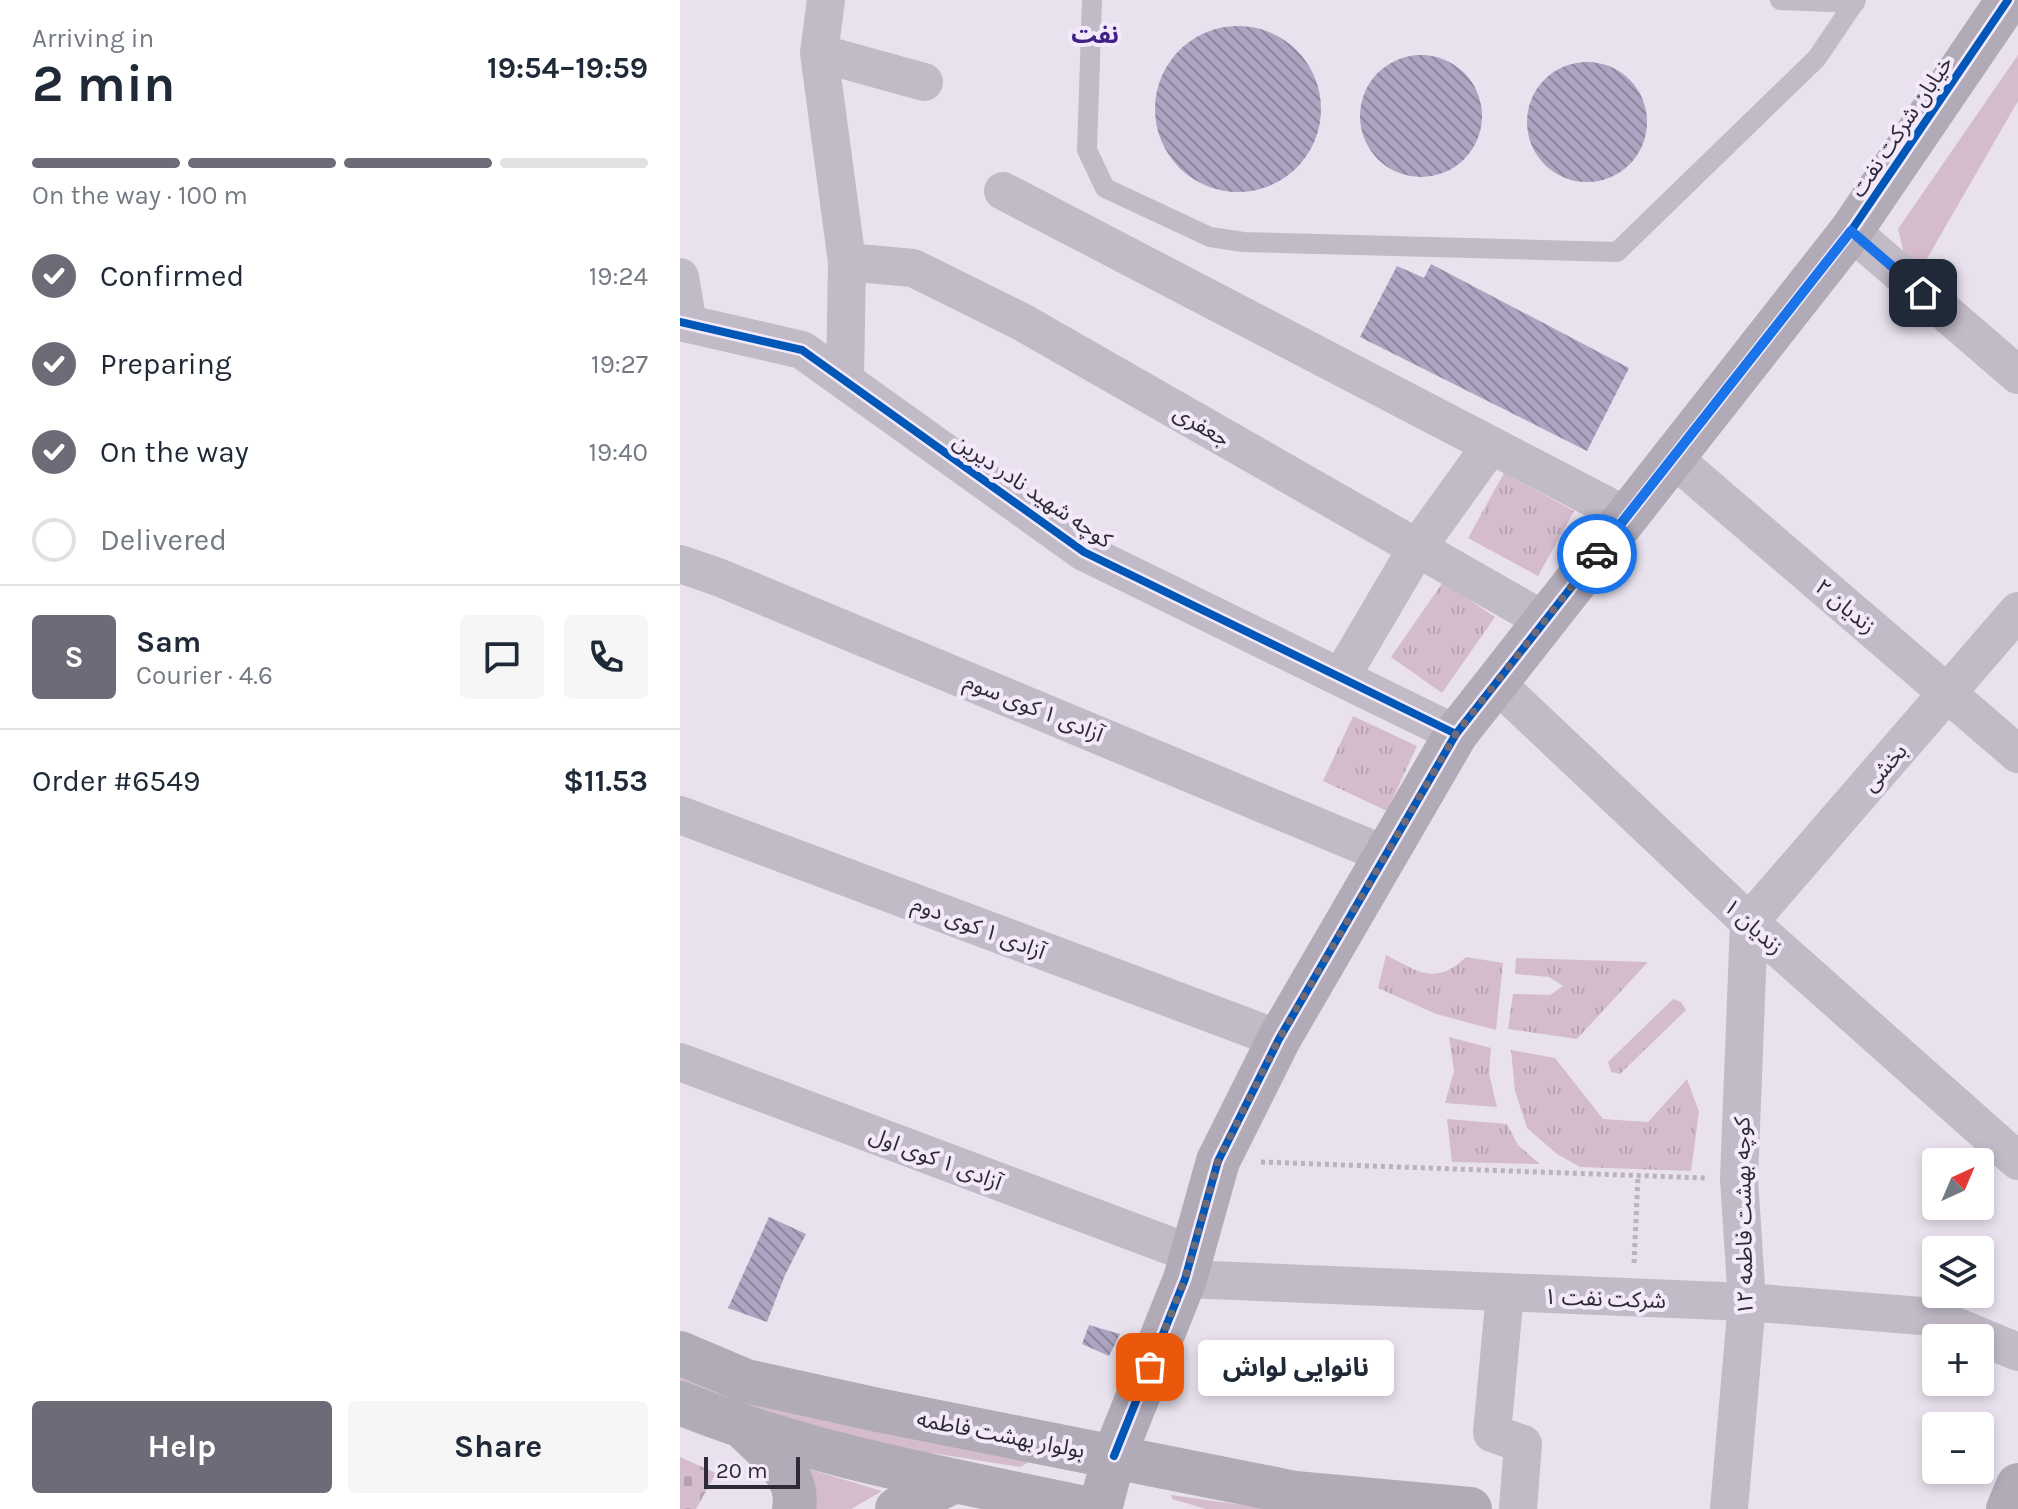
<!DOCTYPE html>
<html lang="en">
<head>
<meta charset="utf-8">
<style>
  :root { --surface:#fff; --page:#f6f6f7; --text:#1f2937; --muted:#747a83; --line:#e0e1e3; --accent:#6f6a78 }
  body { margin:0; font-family:Karla,"Noto Sans Arabic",sans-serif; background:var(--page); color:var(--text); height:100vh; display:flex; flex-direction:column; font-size:30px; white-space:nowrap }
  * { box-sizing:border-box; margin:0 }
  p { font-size:26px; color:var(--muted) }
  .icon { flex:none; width:44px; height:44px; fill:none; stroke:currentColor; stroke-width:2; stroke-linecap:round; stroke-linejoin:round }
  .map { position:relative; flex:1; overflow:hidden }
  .drawer { display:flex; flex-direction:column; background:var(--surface); width:680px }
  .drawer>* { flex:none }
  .needle { width:52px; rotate:44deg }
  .buttons { position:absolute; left:1242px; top:1148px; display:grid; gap:16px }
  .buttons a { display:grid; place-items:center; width:72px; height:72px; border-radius:8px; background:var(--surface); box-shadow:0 4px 12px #0003; font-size:40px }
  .scale { position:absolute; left:24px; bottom:20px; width:96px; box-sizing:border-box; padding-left:8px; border:4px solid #2e2938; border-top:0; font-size:22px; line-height:28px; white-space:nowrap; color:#2e2938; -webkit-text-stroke:6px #f3e9fa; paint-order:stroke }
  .pin { position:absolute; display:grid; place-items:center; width:68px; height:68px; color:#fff; margin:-34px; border-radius:16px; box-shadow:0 4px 12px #0006 }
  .courier { position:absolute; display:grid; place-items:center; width:80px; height:80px; margin:-40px; border:6px solid #1a73e8; border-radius:50%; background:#fff; color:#222; box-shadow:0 2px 10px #0007 }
  .bubble { position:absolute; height:56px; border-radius:8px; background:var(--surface); box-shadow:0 4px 12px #0003; font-size:26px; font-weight:700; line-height:56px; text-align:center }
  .overview em { font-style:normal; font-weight:700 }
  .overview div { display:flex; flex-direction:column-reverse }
  .overview { display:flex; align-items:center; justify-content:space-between; height:136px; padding:0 32px }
  h1 { font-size:52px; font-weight:700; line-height:60px }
  .bar { display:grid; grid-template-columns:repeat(4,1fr); gap:12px 8px; align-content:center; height:96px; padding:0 32px }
  .bar i { height:10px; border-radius:6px; background:var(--line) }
  .bar .current { background:var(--accent) }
  .bar p { grid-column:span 4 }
  .line { display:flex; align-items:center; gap:20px; padding:0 32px; border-top:2px solid var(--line) }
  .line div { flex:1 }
  .round { display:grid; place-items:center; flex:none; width:84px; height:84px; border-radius:8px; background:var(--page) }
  ol { padding:0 32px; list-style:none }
  li { display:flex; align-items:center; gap:24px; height:88px }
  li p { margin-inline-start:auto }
  li .icon { padding:8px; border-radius:50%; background:var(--accent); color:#fff; stroke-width:4 }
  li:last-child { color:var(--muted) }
  li i { width:44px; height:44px; border:4px solid var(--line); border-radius:50% }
  .action { display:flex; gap:16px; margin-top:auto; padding:16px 32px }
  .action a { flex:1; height:92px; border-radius:8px; background:var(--accent); color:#fff; font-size:32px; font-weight:700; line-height:92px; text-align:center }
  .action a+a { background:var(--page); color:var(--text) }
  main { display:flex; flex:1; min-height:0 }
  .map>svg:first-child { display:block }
  .green { fill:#d4bcce }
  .cemetery { fill:url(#cemetery-stones) }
  .park { fill:url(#park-tufts) }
  .building { fill:url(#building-back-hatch) }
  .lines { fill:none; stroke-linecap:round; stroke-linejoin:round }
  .path { stroke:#b9b3bf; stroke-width:5; stroke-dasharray:4 4; stroke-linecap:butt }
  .lane { stroke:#c1bac7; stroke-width:20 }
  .street { stroke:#c1bac7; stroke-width:38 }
  .secondary { stroke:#b1abb8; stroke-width:44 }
  .cycleway-casing { stroke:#f3e9fa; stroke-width:13 }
  .cycleway { stroke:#0057b8; stroke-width:8 }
  .done { stroke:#6f6a78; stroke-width:8; stroke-dasharray:0 14.4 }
  .route { stroke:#1a73e8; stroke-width:10 }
  .labels { text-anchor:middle; stroke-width:8; stroke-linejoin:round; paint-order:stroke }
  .street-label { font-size:22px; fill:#2e2938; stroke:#f3e9fa }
  .neighbourhood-label { font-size:24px; font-weight:bold; fill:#402188; stroke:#f3e9fa }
</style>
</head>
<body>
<main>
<section class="drawer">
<div class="overview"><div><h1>2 min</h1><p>Arriving in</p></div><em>19:54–19:59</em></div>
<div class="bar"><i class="current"></i><i class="current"></i><i class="current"></i><i></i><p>On the way · 100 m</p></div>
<ol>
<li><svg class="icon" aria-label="check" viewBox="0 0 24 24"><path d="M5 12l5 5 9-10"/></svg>Confirmed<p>19:24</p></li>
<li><svg class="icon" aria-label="check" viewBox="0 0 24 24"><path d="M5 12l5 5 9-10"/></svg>Preparing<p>19:27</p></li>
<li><svg class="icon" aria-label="check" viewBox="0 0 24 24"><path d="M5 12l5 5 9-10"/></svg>On the way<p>19:40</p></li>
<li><i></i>Delivered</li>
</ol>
<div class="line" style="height:144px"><b class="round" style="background:var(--accent);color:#fff">S</b><div><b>Sam</b><p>Courier · 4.6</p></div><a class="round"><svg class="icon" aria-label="chat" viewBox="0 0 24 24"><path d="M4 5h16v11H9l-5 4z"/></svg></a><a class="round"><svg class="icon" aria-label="phone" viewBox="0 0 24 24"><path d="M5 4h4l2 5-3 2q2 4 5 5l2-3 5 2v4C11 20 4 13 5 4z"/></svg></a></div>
<div class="line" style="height:104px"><div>Order #6549</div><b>$11.53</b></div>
<div class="action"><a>Help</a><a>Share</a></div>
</section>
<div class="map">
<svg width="1338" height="1509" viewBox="0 0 1338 1509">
  <defs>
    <pattern id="cemetery-stones" width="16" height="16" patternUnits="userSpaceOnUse" patternTransform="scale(2)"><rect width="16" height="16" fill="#d4bcce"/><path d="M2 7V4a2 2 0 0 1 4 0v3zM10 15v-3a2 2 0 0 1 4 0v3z" fill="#b6a2b2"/></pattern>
    <pattern id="park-tufts" width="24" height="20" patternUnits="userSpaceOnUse" patternTransform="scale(2)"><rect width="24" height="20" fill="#d4bcce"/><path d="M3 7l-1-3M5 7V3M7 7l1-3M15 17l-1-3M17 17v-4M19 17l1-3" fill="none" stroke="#b6a2b2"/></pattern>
    <pattern id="building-back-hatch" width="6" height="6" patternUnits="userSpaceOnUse" patternTransform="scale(2)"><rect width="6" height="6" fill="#aea3c1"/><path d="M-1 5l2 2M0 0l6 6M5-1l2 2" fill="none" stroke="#8e859e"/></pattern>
  </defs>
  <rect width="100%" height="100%" fill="#e9e2ee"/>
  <path class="green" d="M 1338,55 L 1338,101 L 1241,269 L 1224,254 L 1218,229 Z
    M 0,1365 L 355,1459 L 340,1467 L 252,1453 L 225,1453 L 0,1386 Z
    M 122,1467 L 202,1491 L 171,1509 L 135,1509 Z
    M 491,1495 L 591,1509 L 526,1509 L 492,1499 Z"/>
  <path class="cemetery" d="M 0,1457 L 36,1473 L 16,1509 L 0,1509 Z"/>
  <path class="park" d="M 824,473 L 894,511 L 858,576 L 788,538 Z
    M 763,582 L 815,617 L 762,693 L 711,657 Z
    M 673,716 L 737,746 L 707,811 L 643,781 Z
    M 706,955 C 739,972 755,986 786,957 L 823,963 L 816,1030 L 756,1014 L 698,988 Z
    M 836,958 L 968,962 L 897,1039 L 828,1029 L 833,994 L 870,995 L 883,986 L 869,977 L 835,974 Z
    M 993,999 L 1001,1002 L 1006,1010 L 940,1074 L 931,1072 L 928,1062 Z
    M 769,1037 L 811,1048 L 809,1073 L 817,1107 L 765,1103 L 774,1071 Z
    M 831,1050 L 875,1058 L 923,1119 L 968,1122 L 1007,1079 L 1019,1112 L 1011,1171 L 900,1167 L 877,1154 L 847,1128 L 835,1091 Z
    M 767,1119 L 827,1124 L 838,1145 L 860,1164 L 772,1162 Z"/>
  <path class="building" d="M475 109a83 83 0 1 1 166 0a83 83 0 1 1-166 0Z
    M680 116a61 61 0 1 1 122 0a61 61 0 1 1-122 0Z
    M847 122a60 60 0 1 1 120 0a60 60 0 1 1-120 0Z
    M 751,264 L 949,368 L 907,451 L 680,337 L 717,266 L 744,278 Z
    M 89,1217 L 126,1234 L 105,1275 L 87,1322 L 48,1308 Z
    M 409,1325 L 440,1334 L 429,1356 L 402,1344 Z"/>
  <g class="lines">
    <path class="path" d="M 581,1162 L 1026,1178
      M 954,1263 L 958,1176"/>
    <path class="lane" d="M 412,0 L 407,150 L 425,188 L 530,237 L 563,242 L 937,252 L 1137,58 L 1176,0
      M 1100,0 L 1175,3"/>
    <path class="street" d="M 146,0 L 139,53 L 167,262 L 165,380
      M 139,53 L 244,82
      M 323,191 L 947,516
      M 1171,231 L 1338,375
      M 167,262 L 233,268 L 342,322 L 865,621
      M 0,277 L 8,324
      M 0,322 L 122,350 L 404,552 L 776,734
      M 993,458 L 1338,754
      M 0,564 L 38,577 L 706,855
      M 661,677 L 737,548 L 811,445
      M 816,683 L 1069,922 L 1338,1161
      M 0,815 L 599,1039
      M 1069,922 L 1338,611
      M 0,1062 L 512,1254
      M 505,1279 L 1067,1302 L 1254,1317 L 1338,1352
      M 825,1293 L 812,1433 L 843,1444 L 838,1509
      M 1049,1509 L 1067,1302 L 1059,1179 L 1069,922"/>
    <path class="secondary" d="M 0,1353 L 66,1381 L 198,1410 L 615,1493 L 790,1509
      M 0,1403 C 131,1456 273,1480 410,1509
      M 64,1428 C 86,1450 121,1474 114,1509
      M 217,1509 L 275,1481
      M 420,1509 L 434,1456 L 505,1279 L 538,1161 L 599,1039 L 776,734 L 1171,231 L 1328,0
      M 1328,1509 L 1338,1485"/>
    <g class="cycleway-casing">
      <path id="cycleway" d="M 0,322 L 122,350 L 404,552 L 776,734
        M 434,1456 L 505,1279 L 538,1161 L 599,1039 L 776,734 L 1171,231 L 1328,0"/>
    </g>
    <use href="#cycleway" class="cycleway"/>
  </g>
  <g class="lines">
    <path class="done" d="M 470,1367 L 505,1279 L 538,1161 L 599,1039 L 776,734 L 917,554"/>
    <path class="route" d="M 917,554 L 1171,231 L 1243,293"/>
  </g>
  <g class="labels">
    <g class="street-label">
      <text transform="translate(1221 126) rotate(-56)" y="8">خیابان شرکت نفت</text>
      <text transform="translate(522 425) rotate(30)" y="8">جعفری</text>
      <text transform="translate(353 490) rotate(34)" y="8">کوچه شهید نادر دیرین</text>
      <text transform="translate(1166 606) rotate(40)" y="8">زندیان ۲</text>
      <text transform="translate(354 707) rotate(22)" y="8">آزادی ۱ کوی سوم</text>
      <text transform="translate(1204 767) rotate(-49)" y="8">بخشی</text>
      <text transform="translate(1074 926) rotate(42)" y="8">زندیان ۱</text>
      <text transform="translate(299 927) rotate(21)" y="8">آزادی ۱ کوی دوم</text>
      <text transform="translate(256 1158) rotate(21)" y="8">آزادی ۱ کوی اول</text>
      <text transform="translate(1063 1216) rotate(-91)" y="8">کوچه بهشت فاطمه ۱۲</text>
      <text transform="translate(925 1298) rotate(2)" y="8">شرکت نفت ۱</text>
      <text transform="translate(321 1434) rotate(11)" y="8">بولوار بهشت فاطمه</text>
    </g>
    <g class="neighbourhood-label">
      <text x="415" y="43">نفت</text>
    </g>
  </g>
</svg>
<div class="buttons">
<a><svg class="needle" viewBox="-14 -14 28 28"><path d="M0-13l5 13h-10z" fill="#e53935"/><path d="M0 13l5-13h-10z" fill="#747a83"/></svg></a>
<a><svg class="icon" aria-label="layers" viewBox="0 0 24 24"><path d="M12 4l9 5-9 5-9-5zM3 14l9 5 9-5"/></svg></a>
<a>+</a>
<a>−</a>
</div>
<div class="scale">20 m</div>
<div class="pin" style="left:470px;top:1367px;background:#ea580c"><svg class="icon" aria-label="bag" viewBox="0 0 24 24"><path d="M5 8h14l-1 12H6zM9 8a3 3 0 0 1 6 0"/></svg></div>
<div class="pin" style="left:1243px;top:293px;background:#1f2937"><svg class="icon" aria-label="home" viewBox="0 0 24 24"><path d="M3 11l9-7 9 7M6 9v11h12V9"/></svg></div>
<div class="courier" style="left:917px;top:554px"><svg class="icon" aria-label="car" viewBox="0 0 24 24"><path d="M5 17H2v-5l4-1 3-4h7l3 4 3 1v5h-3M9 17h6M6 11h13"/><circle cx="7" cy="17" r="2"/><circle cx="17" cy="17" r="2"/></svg></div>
<div class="bubble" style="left:518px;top:1340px;width:196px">نانوایی لواش</div>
</div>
</main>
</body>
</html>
